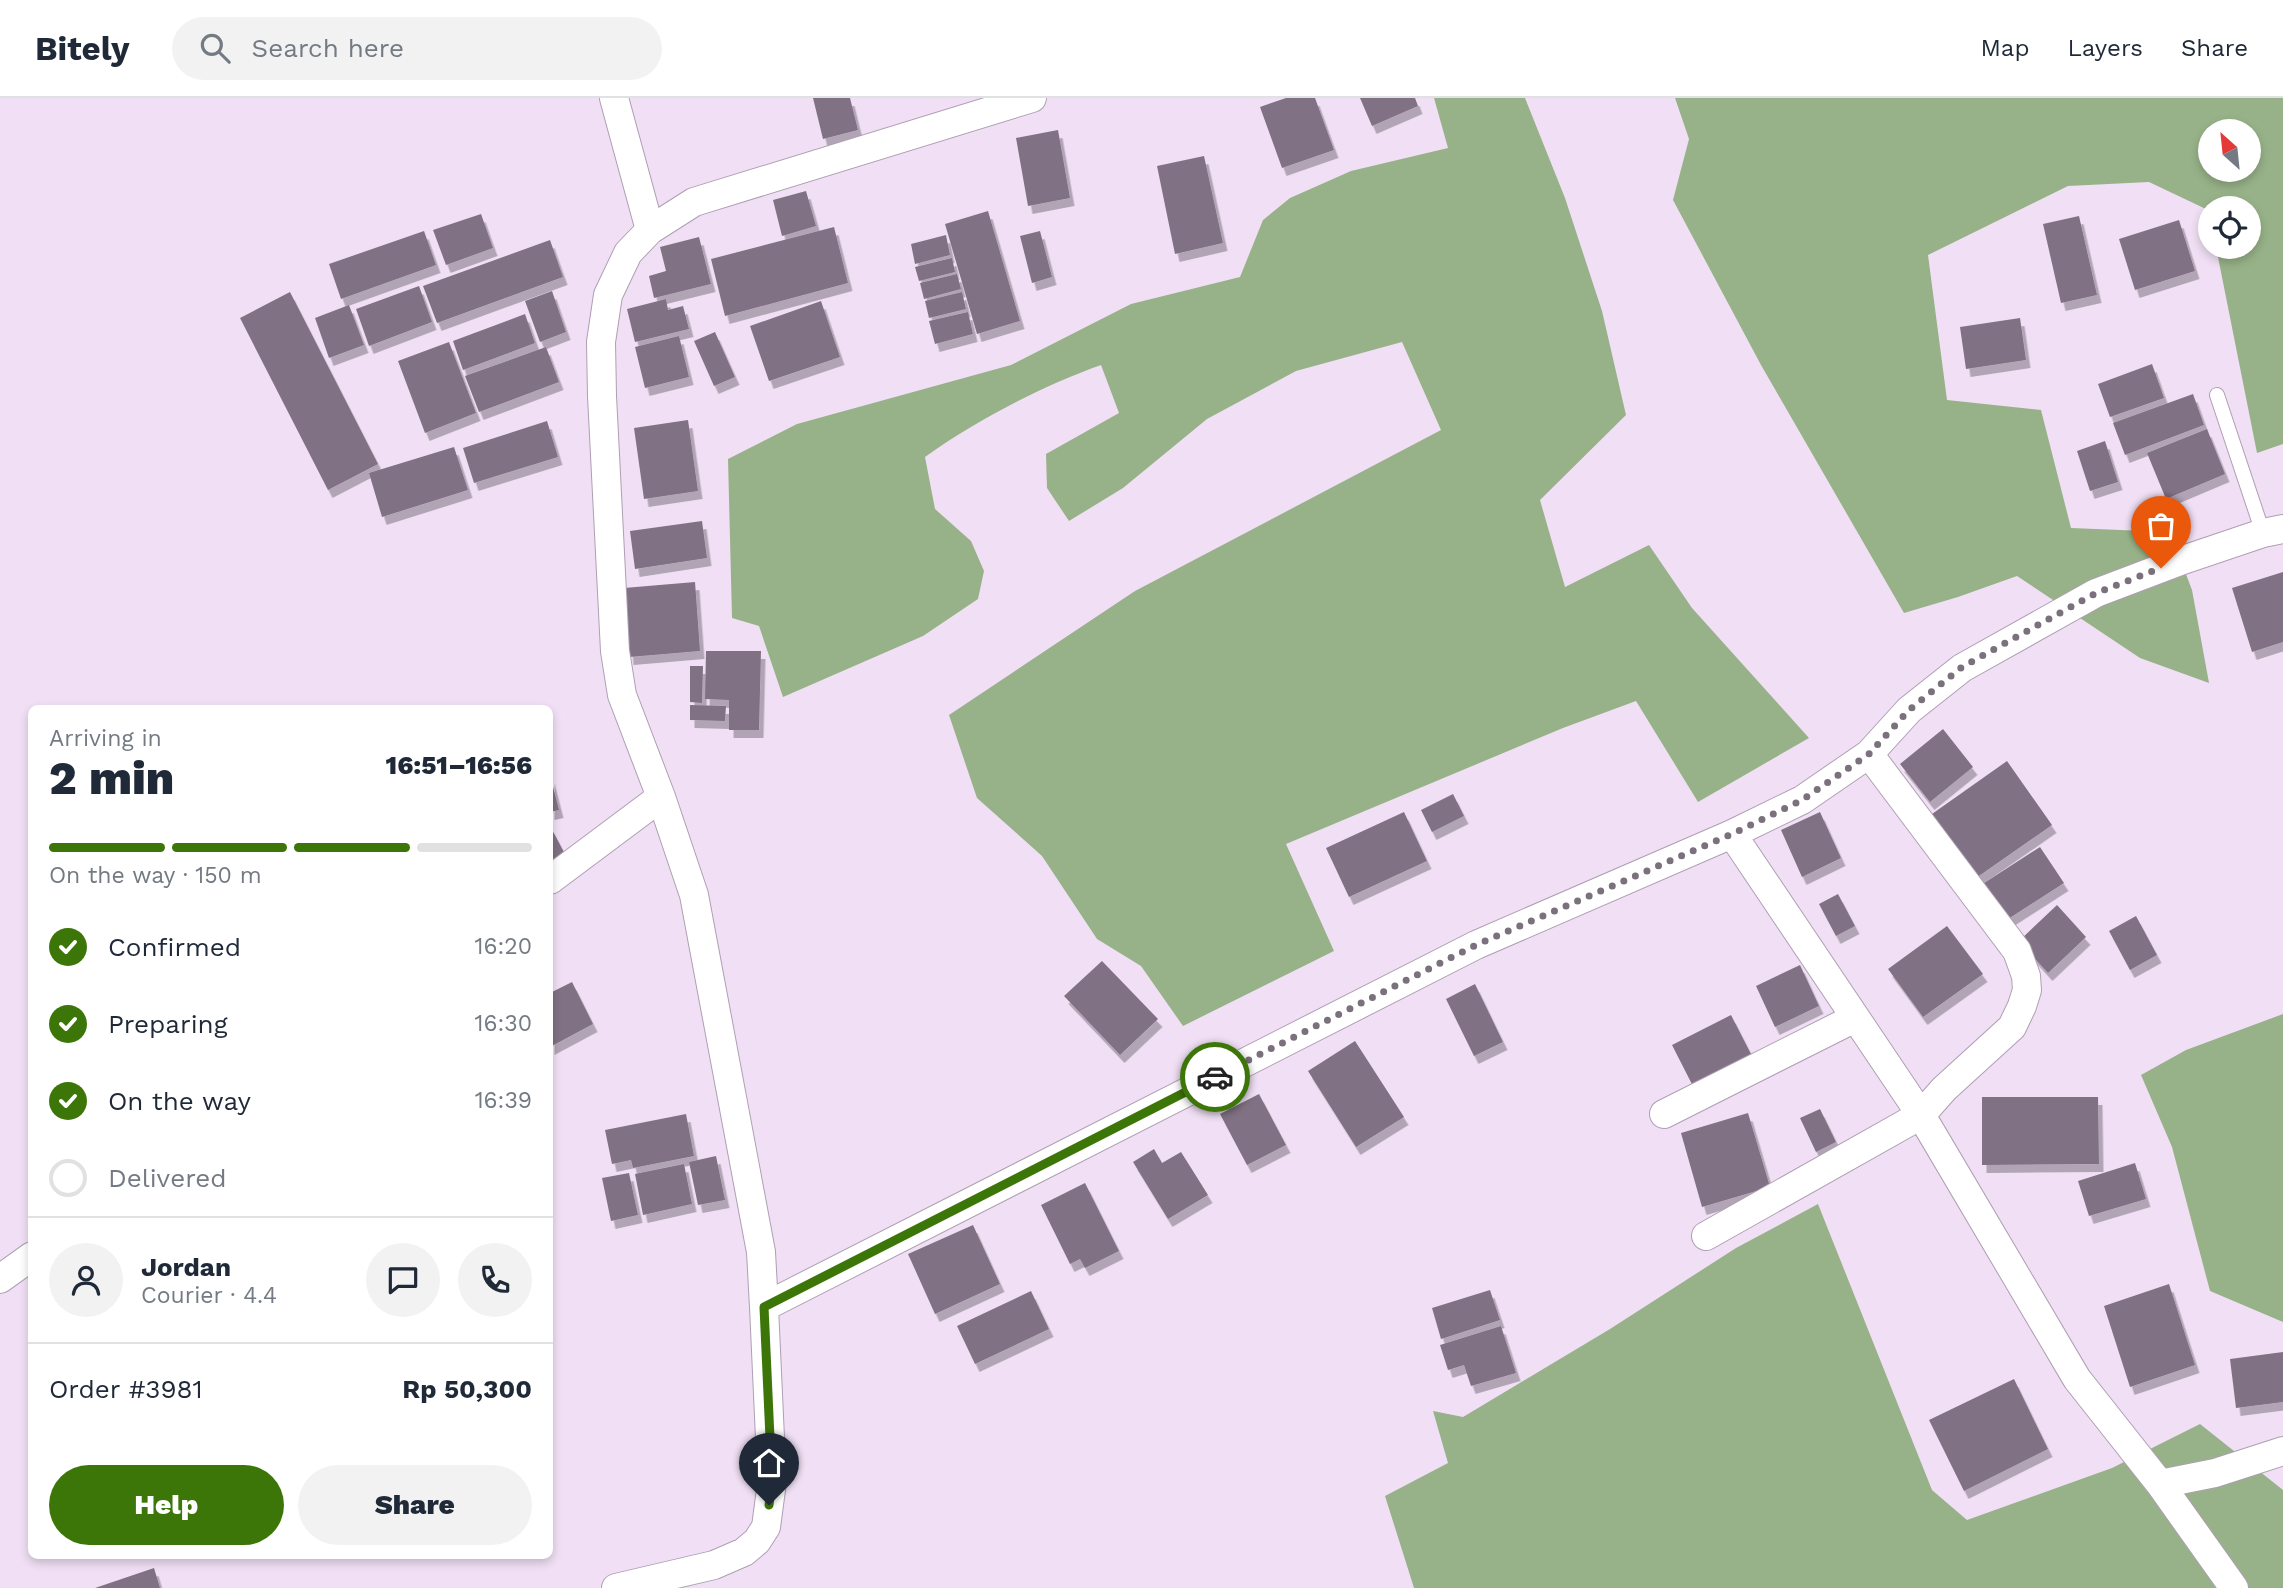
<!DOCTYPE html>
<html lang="en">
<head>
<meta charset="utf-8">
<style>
  :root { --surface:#fff; --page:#f2f2f3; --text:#1f2937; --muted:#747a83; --line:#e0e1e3; --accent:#3d7608 }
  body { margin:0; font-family:"Work Sans",sans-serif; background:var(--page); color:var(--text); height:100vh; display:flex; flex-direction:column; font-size:26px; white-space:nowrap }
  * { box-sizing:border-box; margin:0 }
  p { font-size:23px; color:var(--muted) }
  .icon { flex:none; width:38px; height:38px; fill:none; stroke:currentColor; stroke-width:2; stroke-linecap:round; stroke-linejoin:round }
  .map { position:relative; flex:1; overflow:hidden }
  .drawer { position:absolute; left:28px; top:607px; width:525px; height:854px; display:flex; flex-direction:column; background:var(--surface); border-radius:10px; box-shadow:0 4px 10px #0003 }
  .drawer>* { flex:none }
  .needle { width:46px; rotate:333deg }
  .tools { position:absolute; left:2198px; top:21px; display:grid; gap:14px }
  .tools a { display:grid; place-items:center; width:63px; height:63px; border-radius:50%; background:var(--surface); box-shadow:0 4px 10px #0003; font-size:35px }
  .pin { position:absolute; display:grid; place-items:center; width:60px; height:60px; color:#fff; margin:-72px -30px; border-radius:50% 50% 50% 0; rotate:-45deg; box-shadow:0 0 7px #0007 }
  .pin .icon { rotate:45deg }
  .courier { position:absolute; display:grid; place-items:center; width:70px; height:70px; margin:-35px; border:5px solid #3d7608; border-radius:50%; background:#fff; color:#222; box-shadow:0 2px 9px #0007 }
  .head em { font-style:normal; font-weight:800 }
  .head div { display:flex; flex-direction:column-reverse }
  .head { display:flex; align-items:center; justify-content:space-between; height:119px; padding:0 21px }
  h1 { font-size:46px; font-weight:800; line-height:52px }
  .bar { display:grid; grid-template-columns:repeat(4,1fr); gap:10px 7px; align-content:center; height:84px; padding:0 21px }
  .bar i { height:9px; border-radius:5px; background:var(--line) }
  .bar .current { background:var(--accent) }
  .bar p { grid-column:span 4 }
  .line { display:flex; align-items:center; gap:18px; padding:0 21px; border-top:2px solid var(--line) }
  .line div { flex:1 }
  .round { display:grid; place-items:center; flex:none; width:74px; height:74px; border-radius:37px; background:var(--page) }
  ol { padding:0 21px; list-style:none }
  li { display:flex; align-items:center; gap:21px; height:77px }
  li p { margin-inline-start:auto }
  li .icon { padding:7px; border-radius:50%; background:var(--accent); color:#fff; stroke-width:4 }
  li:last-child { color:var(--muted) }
  li i { width:38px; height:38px; border:4px solid var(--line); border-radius:50% }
  .button { display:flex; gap:14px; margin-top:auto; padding:14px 21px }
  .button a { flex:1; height:80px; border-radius:42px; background:var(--accent); color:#fff; font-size:28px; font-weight:800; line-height:80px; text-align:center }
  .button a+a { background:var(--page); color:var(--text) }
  header { display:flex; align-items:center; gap:42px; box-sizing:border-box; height:98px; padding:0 35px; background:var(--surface); border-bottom:2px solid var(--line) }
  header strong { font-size:33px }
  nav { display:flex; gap:38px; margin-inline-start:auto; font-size:24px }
  .search { width:490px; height:63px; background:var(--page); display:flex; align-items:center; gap:18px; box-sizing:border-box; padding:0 24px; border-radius:38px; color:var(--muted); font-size:26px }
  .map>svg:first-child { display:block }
  .forest { fill:#97b288; fill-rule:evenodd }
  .building { fill:#807284; filter:url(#shadow) }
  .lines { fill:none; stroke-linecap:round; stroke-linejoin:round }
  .lane-casing { stroke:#ae9fb2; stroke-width:16 }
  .street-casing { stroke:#ae9fb2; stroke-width:30 }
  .lane { stroke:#fff; stroke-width:14 }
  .street { stroke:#fff; stroke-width:28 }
  .done { stroke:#7b717d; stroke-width:7; stroke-dasharray:0 12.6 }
  .route { stroke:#3d7608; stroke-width:9 }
</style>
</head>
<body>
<header>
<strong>Bitely</strong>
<div class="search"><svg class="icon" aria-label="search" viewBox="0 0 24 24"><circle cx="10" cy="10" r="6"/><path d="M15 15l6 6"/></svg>Search here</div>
<nav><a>Map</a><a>Layers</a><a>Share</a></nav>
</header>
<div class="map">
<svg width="2283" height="1490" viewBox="0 0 2283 1490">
  <defs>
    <filter id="shadow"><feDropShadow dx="4.5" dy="8" stdDeviation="0" flood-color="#0004"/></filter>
  </defs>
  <rect width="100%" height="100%" fill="#f1e0f5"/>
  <path class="forest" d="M 1434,0 L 1525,0 L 1565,100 L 1602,213 L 1626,317 L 1540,402 L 1565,489 L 1649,447 L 1692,510 L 1809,640 L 1698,704 L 1636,603 L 1563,630 L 1286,746 L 1334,853 L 1183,928 L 1141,868 L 1097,841 L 1042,758 L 977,700 L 949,617 L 1135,493 L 1441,332 L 1402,244 L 1296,273 L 1207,321 L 1123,390 L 1069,423 L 1047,390 L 1046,356 L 1119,315 L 1101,267 C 1042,288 977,322 925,359 L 935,411 L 971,443 L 984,473 L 978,501 L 923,538 L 783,599 L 759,528 L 732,520 L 728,361 L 797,326 L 1011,267 L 1131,206 L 1240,179 L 1263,122 L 1290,100 L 1351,73 L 1448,50 Z
    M 1675,0 L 2283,0 L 2283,346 L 2257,355 L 2216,149 L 2249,149 L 2249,110 L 2210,110 L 2210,121 L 2208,112 L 2149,84 L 2068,88 L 1928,157 L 1947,302 L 2041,312 L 2071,430 L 2170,434 L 2192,492 L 2209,585 L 2140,560 L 2017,478 L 1958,499 L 1904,515 L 1761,267 L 1673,102 L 1689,41 ZM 2210,33 L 2249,33 L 2249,72 L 2210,72 Z
    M 2283,916 L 2283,1224 L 2210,1193 L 2172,1049 L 2141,977 L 2186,952 Z
    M 1818,1106 L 1932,1392 L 1967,1422 L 2112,1370 L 2200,1326 L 2283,1392 L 2283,1490 L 1414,1490 L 1385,1398 L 1448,1365 L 1433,1313 L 1463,1319 L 1610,1231 L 1736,1150 Z"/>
  <path class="building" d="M 813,0 L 850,0 L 858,32 L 823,41 Z
    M 1286,0 L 1315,0 L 1334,52 L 1282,70 L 1260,9 Z
    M 1360,0 L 1415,0 L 1418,8 L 1372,28 Z
    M 1058,32 L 1070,100 L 1028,108 L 1016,40 Z
    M 1204,58 L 1223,145 L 1175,156 L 1157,68 Z
    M 806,93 L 816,128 L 782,138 L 773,102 Z
    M 988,113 L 1020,223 L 977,236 L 945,126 Z
    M 481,116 L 493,150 L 446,167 L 433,132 Z
    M 2079,118 L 2097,197 L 2061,205 L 2043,126 Z
    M 2179,122 L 2195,173 L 2135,192 L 2119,141 Z
    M 834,129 L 848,185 L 725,218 L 711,161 Z
    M 424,133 L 436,167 L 341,201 L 329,166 Z
    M 1040,133 L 1052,179 L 1032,185 L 1020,138 Z
    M 946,137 L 950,157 L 915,166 L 911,146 Z
    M 699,139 L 711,186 L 654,200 L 649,178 L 666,173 L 660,149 Z
    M 550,142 L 563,179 L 437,225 L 423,188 Z
    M 952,160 L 955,174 L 919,183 L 915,169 Z
    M 957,176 L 961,191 L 924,201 L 920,185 Z
    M 419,188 L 432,224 L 369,248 L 356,211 Z
    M 552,193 L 566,234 L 540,244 L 525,203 Z
    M 290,194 L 378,366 L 328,392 L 240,220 Z
    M 962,194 L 966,211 L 929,220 L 925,203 Z
    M 666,201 L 668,212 L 683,208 L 689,231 L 635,244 L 627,211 Z
    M 821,203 L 840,259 L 769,283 L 750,228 Z
    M 349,207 L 364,247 L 329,260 L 315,220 Z
    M 968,214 L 973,236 L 935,246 L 929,223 Z
    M 525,216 L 535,245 L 463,272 L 453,243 Z
    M 2020,220 L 2026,262 L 1966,271 L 1960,229 Z
    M 715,234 L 735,279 L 714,288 L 694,243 Z
    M 679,238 L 689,279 L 645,290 L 635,249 Z
    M 449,244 L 476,315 L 425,335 L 398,263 Z
    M 546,249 L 559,284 L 479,314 L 465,278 Z
    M 2152,266 L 2164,300 L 2110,319 L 2098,286 Z
    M 2193,296 L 2204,327 L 2125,357 L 2113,325 Z
    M 688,322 L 698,393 L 644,401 L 634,330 Z
    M 547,323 L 558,359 L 474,385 L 463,350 Z
    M 2207,331 L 2225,376 L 2166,401 L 2147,355 Z
    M 2105,343 L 2118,384 L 2090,393 L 2077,353 Z
    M 454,349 L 468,392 L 382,419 L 369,375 Z
    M 702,423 L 707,460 L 635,471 L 630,433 Z
    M 2283,474 L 2283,544 L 2252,554 L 2232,490 Z
    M 695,484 L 700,553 L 629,559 L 624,490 Z
    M 706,553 L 761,553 L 759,632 L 729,632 L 729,602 L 705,601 Z
    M 690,568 L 703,568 L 702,605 L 690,604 Z
    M 690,607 L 726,608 L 725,623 L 690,622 Z
    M 1943,631 L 1973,669 L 1930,704 L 1900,666 Z
    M 2007,663 L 2052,727 L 1976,780 L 1932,716 Z
    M 550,677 L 559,712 L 550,714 Z
    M 1453,696 L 1464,718 L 1432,734 L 1421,712 Z
    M 1404,714 L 1427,763 L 1349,799 L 1326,750 Z
    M 1820,714 L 1841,760 L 1802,779 L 1781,732 Z
    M 550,728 L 566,758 L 550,767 Z
    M 2040,749 L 2064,785 L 2005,823 L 1981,787 Z
    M 1838,796 L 1855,828 L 1836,838 L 1819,806 Z
    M 2057,807 L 2086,839 L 2048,875 L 2019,843 Z
    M 2136,818 L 2157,857 L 2130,872 L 2109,833 Z
    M 1947,828 L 1983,876 L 1923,919 L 1888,871 Z
    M 1102,863 L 1158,921 L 1120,957 L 1064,898 Z
    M 1800,867 L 1819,908 L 1775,929 L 1756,888 Z
    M 572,884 L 593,926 L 550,949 L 550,895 Z
    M 1475,886 L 1503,944 L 1474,958 L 1446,901 Z
    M 1731,917 L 1754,962 L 1695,992 L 1672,947 Z
    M 1355,943 L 1404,1019 L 1356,1049 L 1308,973 Z
    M 1259,996 L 1286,1047 L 1247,1067 L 1220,1016 Z
    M 1982,999 L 2098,999 L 2099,1066 L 1982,1067 Z
    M 1820,1011 L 1836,1044 L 1816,1054 L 1800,1020 Z
    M 1748,1015 L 1770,1089 L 1702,1109 L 1681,1035 Z
    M 686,1016 L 694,1058 L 633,1070 L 631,1062 L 612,1066 L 605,1032 Z
    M 1154,1051 L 1162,1065 L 1181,1054 L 1208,1097 L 1168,1121 L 1133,1064 Z
    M 716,1058 L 725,1102 L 698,1107 L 689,1064 Z
    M 2135,1065 L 2146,1101 L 2089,1118 L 2078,1083 Z
    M 684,1066 L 692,1106 L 643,1117 L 635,1076 Z
    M 629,1075 L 638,1117 L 611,1123 L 602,1080 Z
    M 1085,1085 L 1119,1153 L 1085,1170 L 1080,1161 L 1070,1166 L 1041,1107 Z
    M 973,1127 L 1000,1186 L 935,1216 L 908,1156 Z
    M 2169,1186 L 2195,1267 L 2130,1289 L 2104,1208 Z
    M 1490,1192 L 1500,1222 L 1441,1241 L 1432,1210 Z
    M 1031,1193 L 1049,1231 L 975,1266 L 957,1228 Z
    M 1501,1228 L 1516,1275 L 1471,1288 L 1464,1267 L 1448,1272 L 1440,1247 Z
    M 2283,1254 L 2283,1304 L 2236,1310 L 2230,1261 Z
    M 2014,1281 L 2048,1351 L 1964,1393 L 1929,1322 Z
    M 154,1470 L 160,1490 L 95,1490 Z"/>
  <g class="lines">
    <g class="lane-casing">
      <path id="lane" d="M 2217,297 L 2263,435"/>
    </g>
    <g class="street-casing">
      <path id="street" d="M 614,0 L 650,132
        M 1732,736 L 1921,1017 L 2077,1281 L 2160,1386 L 2234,1490
        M 550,782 L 661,699
        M 1664,1016 L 1855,920
        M 1706,1138 L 1921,1017 L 1944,991 L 2012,929 L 2022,908 L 2027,892 L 2026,878 L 2017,853 L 1869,656
        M 0,1181 L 32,1158
        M 764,1209 L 761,1154 L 694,797 L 661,699 L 622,597 L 615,553 L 602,298 L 601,244 L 608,197 L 628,155 L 650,132 L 694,104 L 1032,0
        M 2160,1386 L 2215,1375 L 2283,1353
        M 616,1490 L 714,1467 L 744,1454 L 757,1443 L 766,1429 L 772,1384 L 764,1209 L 1476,847 L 1732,736 L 1802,702 L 1869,656 L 1909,612 L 1962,570 L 2096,495 L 2183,462 L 2263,435 L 2283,431"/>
    </g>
    <use href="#lane" class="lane"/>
    <use href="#street" class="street"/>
  </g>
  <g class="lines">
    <path class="done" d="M 1215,979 L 1476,847 L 1732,736 L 1802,702 L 1869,656 L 1909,612 L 1962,569 L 2096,495 L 2161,470"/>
    <path class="route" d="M 769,1407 L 772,1384 L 764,1209 L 1215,979"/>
  </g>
</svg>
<div class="tools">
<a><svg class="needle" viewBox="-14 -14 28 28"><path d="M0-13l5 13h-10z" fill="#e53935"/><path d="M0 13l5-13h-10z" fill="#747a83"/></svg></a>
<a><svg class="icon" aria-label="locate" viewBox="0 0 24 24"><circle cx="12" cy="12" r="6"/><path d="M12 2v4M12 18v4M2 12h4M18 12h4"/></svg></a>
</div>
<div class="pin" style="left:2161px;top:470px;background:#ea580c"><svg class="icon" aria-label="bag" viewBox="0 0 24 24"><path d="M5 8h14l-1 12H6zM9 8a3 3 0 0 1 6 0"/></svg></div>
<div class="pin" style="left:769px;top:1407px;background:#1f2937"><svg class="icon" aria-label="home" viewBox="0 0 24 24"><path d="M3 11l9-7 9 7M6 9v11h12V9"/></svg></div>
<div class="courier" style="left:1215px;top:979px"><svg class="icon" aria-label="car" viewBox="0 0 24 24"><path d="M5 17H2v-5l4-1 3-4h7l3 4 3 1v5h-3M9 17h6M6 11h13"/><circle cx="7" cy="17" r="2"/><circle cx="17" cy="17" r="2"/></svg></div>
<section class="drawer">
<div class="head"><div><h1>2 min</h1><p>Arriving in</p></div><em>16:51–16:56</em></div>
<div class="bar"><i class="current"></i><i class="current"></i><i class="current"></i><i></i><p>On the way · 150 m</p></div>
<ol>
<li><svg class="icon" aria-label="check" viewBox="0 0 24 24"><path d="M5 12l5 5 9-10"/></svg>Confirmed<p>16:20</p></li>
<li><svg class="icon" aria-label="check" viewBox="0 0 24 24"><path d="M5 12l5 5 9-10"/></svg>Preparing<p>16:30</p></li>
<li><svg class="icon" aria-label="check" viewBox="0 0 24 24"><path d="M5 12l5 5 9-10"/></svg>On the way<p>16:39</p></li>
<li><i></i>Delivered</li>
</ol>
<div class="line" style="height:126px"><a class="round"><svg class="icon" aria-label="person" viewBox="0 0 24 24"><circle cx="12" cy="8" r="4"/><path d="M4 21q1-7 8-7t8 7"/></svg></a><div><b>Jordan</b><p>Courier · 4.4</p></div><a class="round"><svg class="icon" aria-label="chat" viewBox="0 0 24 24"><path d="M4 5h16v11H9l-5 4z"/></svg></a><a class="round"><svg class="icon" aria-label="phone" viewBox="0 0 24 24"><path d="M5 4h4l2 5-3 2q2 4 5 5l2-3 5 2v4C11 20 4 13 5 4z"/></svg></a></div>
<div class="line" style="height:91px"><div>Order #3981</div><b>Rp 50,300</b></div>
<div class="button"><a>Help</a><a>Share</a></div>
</section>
</div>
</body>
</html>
